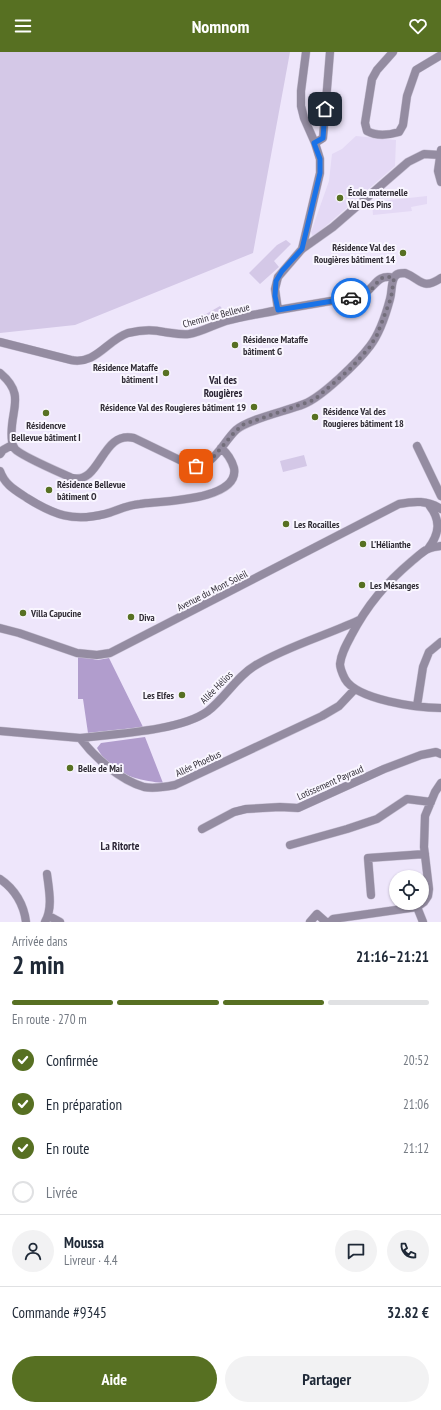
<!DOCTYPE html>
<html lang="fr">
<head>
<meta charset="utf-8">
<style>
  :root { --surface:#fff; --page:#f2f2f3; --text:#1f2937; --muted:#747a83; --line:#e0e1e3; --accent:#577022 }
  body { margin:0; font-family:"PT Sans Narrow",sans-serif; background:var(--page); color:var(--text); height:100vh; display:flex; flex-direction:column; font-size:15px; white-space:nowrap }
  * { box-sizing:border-box; margin:0 }
  p { font-size:13px; color:var(--muted) }
  .icon { flex:none; width:22px; height:22px; fill:none; stroke:currentColor; stroke-width:2; stroke-linecap:round; stroke-linejoin:round }
  .map { position:relative; height:870px; overflow:hidden }
  .sheet { display:flex; flex-direction:column; background:var(--surface); flex:1 }
  .sheet>* { flex:none }
  .tools { position:absolute; left:389px; top:818px; display:grid; gap:8px }
  .tools a { display:grid; place-items:center; width:40px; height:40px; border-radius:50%; background:var(--surface); box-shadow:0 1px 3px #0004; font-size:20px }
  .pin { position:absolute; display:grid; place-items:center; width:34px; height:34px; color:#fff; margin:-17px; border-radius:8px; box-shadow:0 2px 6px #0006 }
  .courier { position:absolute; display:grid; place-items:center; width:40px; height:40px; margin:-20px; border:3px solid #1a73e8; border-radius:50%; background:#fff; color:#222; box-shadow:0 1px 5px #0007 }
  .headline em { font-style:normal; font-weight:700 }
  .headline div { display:flex; flex-direction:column-reverse }
  .headline { display:flex; align-items:center; justify-content:space-between; height:68px; padding:0 12px }
  h1 { font-size:26px; font-weight:700; line-height:30px }
  .bar { display:grid; grid-template-columns:repeat(4,1fr); gap:6px 4px; align-content:center; height:48px; padding:0 12px }
  .bar i { height:5px; border-radius:3px; background:var(--line) }
  .bar .current { background:var(--accent) }
  .bar p { grid-column:span 4 }
  .line { display:flex; align-items:center; gap:10px; padding:0 12px; border-top:1px solid var(--line) }
  .line div { flex:1 }
  .round { display:grid; place-items:center; flex:none; width:42px; height:42px; border-radius:21px; background:var(--page) }
  ol { padding:0 12px; list-style:none }
  li { display:flex; align-items:center; gap:12px; height:44px }
  li p { margin-inline-start:auto }
  li .icon { padding:4px; border-radius:50%; background:var(--accent); color:#fff; stroke-width:4 }
  li:last-child { color:var(--muted) }
  li i { width:22px; height:22px; border:2px solid var(--line); border-radius:50% }
  .action { display:flex; gap:8px; margin-top:auto; padding:8px 12px }
  .action a { flex:1; height:46px; border-radius:24px; background:var(--accent); color:#fff; font-size:16px; font-weight:700; line-height:46px; text-align:center }
  .action a+a { background:var(--page); color:var(--text) }
  header { display:flex; justify-content:space-between; align-items:center; height:52px; padding:0 12px; background:var(--accent); color:#fff; font-size:18px; font-weight:700 }
  .map>svg:first-child { display:block }
  .built { fill:#e4d9f5 }
  .green { fill:#d4c8e7 }
  .forest { fill:#b19dcd }
  .lines { fill:none; stroke-linecap:round; stroke-linejoin:round }
  .minor-casing { stroke:#c8c1d4; stroke-width:9 }
  .minor { stroke:#948ca1; stroke-width:8 }
  .done { stroke:#736e7b; stroke-width:4; stroke-dasharray:0 7.2 }
  .route { stroke:#1a73e8; stroke-width:5 }
  .poi-dot { fill:#577022; stroke:#f9f6ff; stroke-width:1.5 }
  .labels { text-anchor:middle; stroke-width:4; stroke-linejoin:round; paint-order:stroke }
  .poi-label { font-size:10px; font-weight:bold; fill:#312d36; stroke:#f9f6ff; text-anchor:start }
  .street-label { font-size:10px; fill:#312d36; stroke:#f9f6ff }
  .neighbourhood-label { font-size:11px; font-weight:bold; fill:#2c2636; stroke:#f9f6ff }
</style>
</head>
<body>
<header><svg class="icon" aria-label="menu" viewBox="0 0 24 24"><path d="M4 6h16M4 12h16M4 18h16"/></svg>Nomnom<svg class="icon" aria-label="heart" viewBox="0 0 24 24"><path d="M12 20l-8-8c-3-5 5-10 8-4 3-6 11-1 8 4z"/></svg></header>
<div class="map">
<svg width="441" height="870" viewBox="0 0 441 870">
  <rect width="100%" height="100%" fill="#eee6fb"/>
  <path class="built" d="M 356,84 L 396,88 L 395,114 L 313,185 L 311,180 L 329,129 L 332,102 L 342,97 Z
    M 427,144 L 427,152 L 411,155 L 412,159 L 373,163 L 372,150 Z"/>
  <path class="green" d="M 0,0 L 290,0 L 253,201 L 75,273 L 0,281 Z
    M 286,188 L 291,192 L 274,209 L 279,215 L 260,232 L 249,221 L 277,193 Z
    M 220,254 L 226,261 L 225,264 L 197,273 L 196,265 L 206,262 Z
    M 304,403 L 307,414 L 283,420 L 280,409 Z"/>
  <path class="forest" d="M 78,604 L 98,608 L 109,606 L 143,675 L 88,681 L 83,647 L 78,647 Z
    M 145,685 L 163,731 C 144,729 122,725 108,711 C 104,707 100,701 97,696 L 101,691 Z"/>
  <g class="lines">
    <g class="minor-casing">
      <path id="minor" d="M 393,0 L 377,18 L 372,27 L 365,71 L 367,79 C 376,84 389,83 399,80 L 403,73 L 407,44 L 416,18 L 441,3
        M 315,91 L 323,86 L 330,0
        M 441,98 L 438,119 L 441,130
        M 302,197 L 320,121 L 320,107 L 315,91 L 304,66 L 301,54 L 301,39 L 306,0
        M 278,258 L 360,244 C 375,238 375,221 394,226
        M 0,290 L 71,308 C 96,313 107,288 128,281 C 140,278 152,277 164,280 C 173,281 180,283 189,282 C 202,280 213,273 226,269 C 243,264 261,262 278,258 L 275,237 L 278,225 L 302,197 L 333,175 L 408,110 L 424,102 L 440,103
        M 0,321 C 28,344 8,360 12,389 C 12,392 13,394 15,397 C 21,404 61,421 72,426 C 101,433 101,378 134,386 L 190,413 C 213,418 222,391 236,378 C 248,367 287,359 304,352 C 322,345 358,310 370,294 C 380,281 386,262 390,247 C 392,240 391,232 394,226 C 396,221 401,221 405,221 C 421,227 422,239 441,226
        M 417,394 L 441,444
        M 0,402 L 3,398 L 12,393
        M 0,419 C 5,433 15,438 27,446 C 54,463 73,470 105,462 C 116,459 127,453 140,452 C 159,449 240,449 234,416 C 232,409 227,401 221,396
        M 441,494 C 436,495 431,495 426,498 C 421,501 417,505 412,509 C 386,531 367,553 351,584 C 346,593 341,602 340,612 C 340,616 343,623 345,627 C 357,648 418,656 441,656
        M 428,497 C 440,481 441,468 429,453
        M 0,576 L 19,581 L 77,601 L 97,603 L 110,601 L 399,452 C 414,449 428,448 441,457
        M 417,654 L 423,615 L 429,600 L 441,590
        M 0,679 L 80,686 C 95,706 120,728 144,735 C 154,737 165,735 175,733 L 322,664 L 339,654 L 355,637
        M 80,686 C 114,682 181,679 208,659 C 225,646 237,624 256,613 C 288,594 325,584 359,568
        M 202,777 L 234,760 L 246,757 L 280,755 L 298,756 L 384,717 L 421,703 L 436,700 L 441,702
        M 290,793 L 347,777 L 377,767 L 407,747 L 431,750
        M 0,827 C 15,837 24,853 26,870
        M 371,843 L 368,806 L 425,802
        M 417,855 L 423,870
        M 49,864 L 60,870
        M 45,870 C 53,856 49,838 47,822
        M 310,870 L 317,862 L 326,870
        M 330,870 L 333,867 L 417,855 L 424,850 L 428,844 L 429,837 L 424,795 L 425,764 L 435,740 L 441,731"/>
    </g>
    <use href="#minor" class="minor"/>
  </g>
  <g class="lines">
    <path class="done" d="M 196,414 L 202,413 L 210,409 L 232,383 L 242,373 L 314,348 L 350,317 L 369,296 L 377,283 L 391,246 L 394,226 C 379,222 379,230 370,239 C 365,244 358,245 351,246"/>
    <path class="route" d="M 325,57 L 323,86 L 314,91 L 320,107 L 320,121 L 302,197 L 282,219 L 276,229 L 275,244 L 278,258 L 351,246"/>
  </g>
  <g class="poi-dot">
    <circle cx="340" cy="146" r="4"/>
    <circle cx="403" cy="201" r="4"/>
    <circle cx="235" cy="293" r="4"/>
    <circle cx="166" cy="321" r="4"/>
    <circle cx="254" cy="355" r="4"/>
    <circle cx="46" cy="361" r="4"/>
    <circle cx="315" cy="365" r="4"/>
    <circle cx="49" cy="438" r="4"/>
    <circle cx="286" cy="472" r="4"/>
    <circle cx="363" cy="492" r="4"/>
    <circle cx="362" cy="533" r="4"/>
    <circle cx="23" cy="561" r="4"/>
    <circle cx="131" cy="565" r="4"/>
    <circle cx="182" cy="643" r="4"/>
    <circle cx="70" cy="716" r="4"/>
  </g>
  <g class="labels">
    <g class="poi-label">
      <text x="348" y="144">École maternelle<tspan x="348" dy="12">Val Des Pins</tspan></text>
      <text x="395" y="199" text-anchor="end">Résidence Val des<tspan x="395" dy="12">Rougières bâtiment 14</tspan></text>
      <text x="243" y="291">Résidence Mataffe<tspan x="243" dy="12">bâtiment G</tspan></text>
      <text x="158" y="319" text-anchor="end">Résidence Mataffe<tspan x="158" dy="12">bâtiment I</tspan></text>
      <text x="246" y="359" text-anchor="end">Résidence Val des Rougieres bâtiment 19</text>
      <text x="323" y="363">Résidence Val des<tspan x="323" dy="12">Rougieres bâtiment 18</tspan></text>
      <text x="46" y="377" text-anchor="middle">Résidencve<tspan x="46" dy="12">Bellevue bâtiment I</tspan></text>
      <text x="57" y="436">Résidence Bellevue<tspan x="57" dy="12">bâtiment O</tspan></text>
      <text x="294" y="476">Les Rocailles</text>
      <text x="371" y="496">L'Hélianthe</text>
      <text x="370" y="537">Les Mésanges</text>
      <text x="31" y="565">Villa Capucine</text>
      <text x="139" y="569">Diva</text>
      <text x="174" y="647" text-anchor="end">Les Elfes</text>
      <text x="78" y="720">Belle de Mai</text>
    </g>
    <g class="street-label">
      <text transform="translate(216 263) rotate(-15)" y="4">Chemin de Bellevue</text>
      <text transform="translate(212 538) rotate(-27)" y="4">Avenue du Mont Soleil</text>
      <text transform="translate(216 635) rotate(-45)" y="4">Allée Hélios</text>
      <text transform="translate(198 711) rotate(-25)" y="4">Allée Phoebus</text>
      <text transform="translate(330 730) rotate(-24)" y="4">Lotissement Payraud</text>
    </g>
    <g class="neighbourhood-label">
      <text x="223" y="332">Val des<tspan x="223" dy="13">Rougières</tspan></text>
      <text x="120" y="798">La Ritorte</text>
    </g>
  </g>
</svg>
<div class="tools">
<a><svg class="icon" aria-label="locate" viewBox="0 0 24 24"><circle cx="12" cy="12" r="6"/><path d="M12 2v4M12 18v4M2 12h4M18 12h4"/></svg></a>
</div>
<div class="pin" style="left:196px;top:414px;background:#ea580c"><svg class="icon" aria-label="bag" viewBox="0 0 24 24"><path d="M5 8h14l-1 12H6zM9 8a3 3 0 0 1 6 0"/></svg></div>
<div class="pin" style="left:325px;top:57px;background:#1f2937"><svg class="icon" aria-label="home" viewBox="0 0 24 24"><path d="M3 11l9-7 9 7M6 9v11h12V9"/></svg></div>
<div class="courier" style="left:351px;top:246px"><svg class="icon" aria-label="car" viewBox="0 0 24 24"><path d="M5 17H2v-5l4-1 3-4h7l3 4 3 1v5h-3M9 17h6M6 11h13"/><circle cx="7" cy="17" r="2"/><circle cx="17" cy="17" r="2"/></svg></div>
</div>
<section class="sheet">
<div class="headline"><div><h1>2 min</h1><p>Arrivée dans</p></div><em>21:16–21:21</em></div>
<div class="bar"><i class="current"></i><i class="current"></i><i class="current"></i><i></i><p>En route · 270 m</p></div>
<ol>
<li><svg class="icon" aria-label="check" viewBox="0 0 24 24"><path d="M5 12l5 5 9-10"/></svg>Confirmée<p>20:52</p></li>
<li><svg class="icon" aria-label="check" viewBox="0 0 24 24"><path d="M5 12l5 5 9-10"/></svg>En préparation<p>21:06</p></li>
<li><svg class="icon" aria-label="check" viewBox="0 0 24 24"><path d="M5 12l5 5 9-10"/></svg>En route<p>21:12</p></li>
<li><i></i>Livrée</li>
</ol>
<div class="line" style="height:72px"><a class="round"><svg class="icon" aria-label="person" viewBox="0 0 24 24"><circle cx="12" cy="8" r="4"/><path d="M4 21q1-7 8-7t8 7"/></svg></a><div><b>Moussa</b><p>Livreur · 4.4</p></div><a class="round"><svg class="icon" aria-label="chat" viewBox="0 0 24 24"><path d="M4 5h16v11H9l-5 4z"/></svg></a><a class="round"><svg class="icon" aria-label="phone" viewBox="0 0 24 24"><path d="M5 4h4l2 5-3 2q2 4 5 5l2-3 5 2v4C11 20 4 13 5 4z"/></svg></a></div>
<div class="line" style="height:52px"><div>Commande #9345</div><b>32.82 €</b></div>
<div class="action"><a>Aide</a><a>Partager</a></div>
</section>
</body>
</html>
